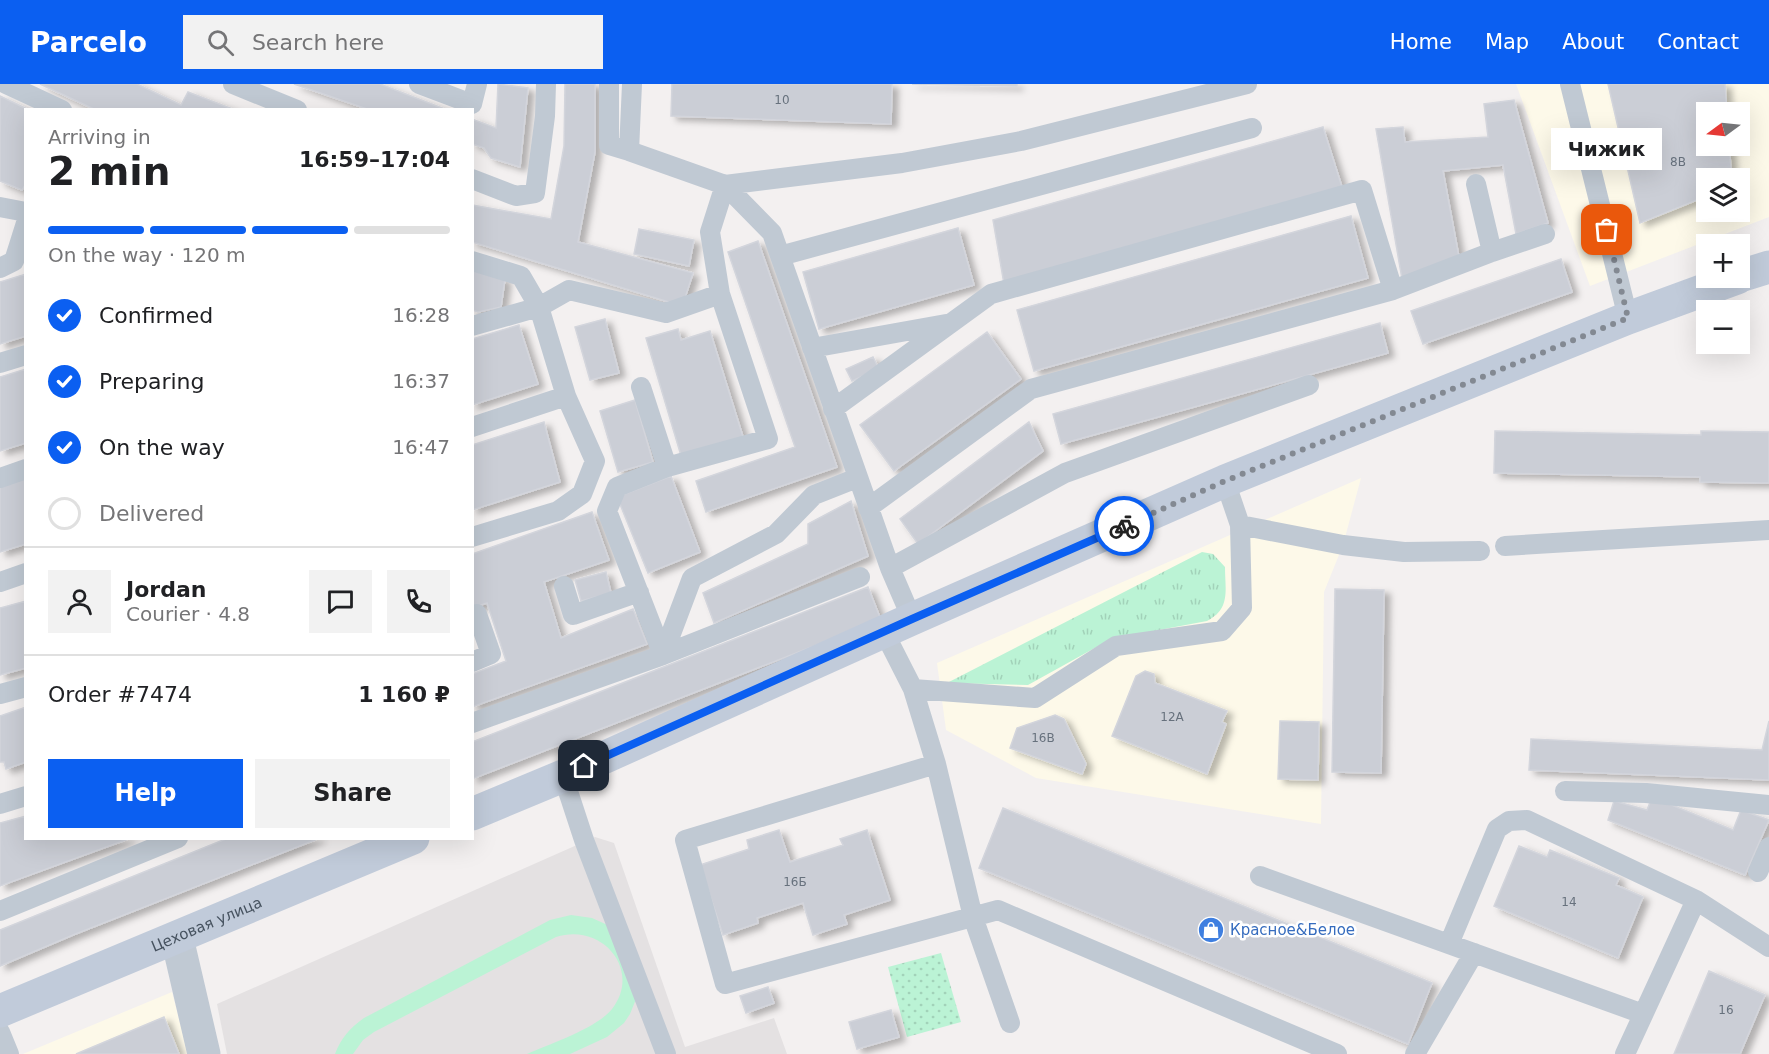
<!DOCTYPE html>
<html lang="en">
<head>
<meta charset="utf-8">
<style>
  :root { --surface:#fff; --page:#f2f2f2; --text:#202124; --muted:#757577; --line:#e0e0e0; --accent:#0b5ff1 }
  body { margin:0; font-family:"DejaVu Sans",sans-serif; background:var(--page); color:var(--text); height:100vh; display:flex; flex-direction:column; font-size:22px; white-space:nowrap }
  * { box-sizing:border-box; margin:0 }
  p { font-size:20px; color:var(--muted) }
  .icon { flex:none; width:33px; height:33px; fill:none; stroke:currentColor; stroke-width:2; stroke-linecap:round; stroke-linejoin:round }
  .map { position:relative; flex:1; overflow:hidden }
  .drawer { position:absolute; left:24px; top:24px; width:450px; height:732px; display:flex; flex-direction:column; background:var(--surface); border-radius:0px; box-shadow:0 6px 24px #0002 }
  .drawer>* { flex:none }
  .needle { width:39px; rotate:255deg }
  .buttons { position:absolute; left:1696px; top:18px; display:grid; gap:12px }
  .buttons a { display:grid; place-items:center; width:54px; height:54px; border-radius:0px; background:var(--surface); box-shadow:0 6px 24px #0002; font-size:30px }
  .pin { position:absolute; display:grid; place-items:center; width:51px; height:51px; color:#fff; margin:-26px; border-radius:12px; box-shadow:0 3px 9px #0006 }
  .courier { position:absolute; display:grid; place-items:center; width:60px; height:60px; margin:-30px; border:4px solid #0b5ff1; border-radius:50%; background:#fff; color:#222; box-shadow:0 2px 8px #0007 }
  .bubble { position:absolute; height:42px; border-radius:0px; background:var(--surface); box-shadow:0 6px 24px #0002; font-size:20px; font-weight:600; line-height:42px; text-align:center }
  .headline em { font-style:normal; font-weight:600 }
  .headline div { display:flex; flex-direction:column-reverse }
  .headline { display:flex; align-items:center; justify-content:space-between; height:102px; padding:0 24px }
  h1 { font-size:39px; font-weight:600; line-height:45px }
  .bar { display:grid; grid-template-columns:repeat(4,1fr); gap:9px 6px; align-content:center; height:72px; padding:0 24px }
  .bar i { height:8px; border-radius:4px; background:var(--line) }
  .bar .selected { background:var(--accent) }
  .bar p { grid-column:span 4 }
  .line { display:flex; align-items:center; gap:15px; padding:0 24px; border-top:2px solid var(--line) }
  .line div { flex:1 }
  .round { display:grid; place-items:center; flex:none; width:63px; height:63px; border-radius:0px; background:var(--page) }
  ol { padding:0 24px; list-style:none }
  li { display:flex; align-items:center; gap:18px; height:66px }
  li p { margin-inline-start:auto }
  li .icon { padding:6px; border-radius:50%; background:var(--accent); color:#fff; stroke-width:4 }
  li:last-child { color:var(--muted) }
  li i { width:33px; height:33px; border:3px solid var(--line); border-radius:50% }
  .cta { display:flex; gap:12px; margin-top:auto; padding:12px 24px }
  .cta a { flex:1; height:69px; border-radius:0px; background:var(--accent); color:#fff; font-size:24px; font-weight:600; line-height:69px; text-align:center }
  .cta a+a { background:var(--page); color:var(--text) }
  header { display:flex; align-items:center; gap:36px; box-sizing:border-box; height:84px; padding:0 30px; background:var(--accent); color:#fff }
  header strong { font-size:28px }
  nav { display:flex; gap:33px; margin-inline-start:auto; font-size:21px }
  .search { width:420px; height:54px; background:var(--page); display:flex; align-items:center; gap:15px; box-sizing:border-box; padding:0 21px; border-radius:0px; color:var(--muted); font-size:22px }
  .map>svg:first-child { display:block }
  .commercial { fill:#fdf9e9; fill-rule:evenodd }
  .education { fill:#e4e1e2 }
  .grass { fill:url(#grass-tufts) }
  .park { fill:url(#park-dots) }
  .pitch { fill:#bbf3d5 }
  .building { fill:#cbced6; stroke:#d3d5dc; stroke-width:1.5; filter:url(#shadow) }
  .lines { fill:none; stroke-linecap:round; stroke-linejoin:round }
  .lane { stroke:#c0c9d3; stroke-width:20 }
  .street { stroke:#c0c9d3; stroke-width:33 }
  .secondary { stroke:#c1cbda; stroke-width:33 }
  .done { stroke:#838992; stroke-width:6; stroke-dasharray:0 10.8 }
  .route { stroke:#0b5ff1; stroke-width:8 }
  .labels { text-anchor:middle; stroke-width:5; stroke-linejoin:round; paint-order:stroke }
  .number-label { font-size:12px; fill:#67717d }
  .street-label { font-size:15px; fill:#46525f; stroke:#fff }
  .shop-label { font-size:15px; fill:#366cbe; stroke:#fff; text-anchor:start }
</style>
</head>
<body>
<header>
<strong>Parcelo</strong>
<div class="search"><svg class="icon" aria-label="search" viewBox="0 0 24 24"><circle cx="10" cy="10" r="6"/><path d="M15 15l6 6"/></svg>Search here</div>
<nav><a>Home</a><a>Map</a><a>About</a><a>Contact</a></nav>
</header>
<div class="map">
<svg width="1769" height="970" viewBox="0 0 1769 970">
  <defs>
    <pattern id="grass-tufts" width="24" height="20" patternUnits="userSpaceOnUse" patternTransform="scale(1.5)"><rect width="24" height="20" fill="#bbf3d5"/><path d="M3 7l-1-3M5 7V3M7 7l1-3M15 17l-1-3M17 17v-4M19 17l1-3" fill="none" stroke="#a2d2b9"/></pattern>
    <pattern id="park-dots" width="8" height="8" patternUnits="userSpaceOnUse" patternTransform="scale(1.5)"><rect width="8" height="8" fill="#bbf3d5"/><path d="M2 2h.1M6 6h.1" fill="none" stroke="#a2d2b9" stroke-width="1.8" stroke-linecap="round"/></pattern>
    <filter id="shadow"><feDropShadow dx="6" dy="4" stdDeviation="3" flood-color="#0004"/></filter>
  </defs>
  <rect width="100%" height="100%" fill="#f3f0f0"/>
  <path class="commercial" d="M 1516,0 L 1769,0 L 1769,133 L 1590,202 ZM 1707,28 L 1740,28 L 1740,62 L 1707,62 ZM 1707,94 L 1740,94 L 1740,128 L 1707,128 Z
    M 1361,394 L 1343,461 L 1324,508 L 1321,740 L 1036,694 L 946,646 L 937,579 Z
    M 172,908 L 188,970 L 23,970 Z"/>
  <path class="education" d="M 595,753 L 614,759 L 685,963 L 774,934 L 787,970 L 227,970 L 217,920 Z"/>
  <path class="grass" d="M 1202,468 L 1213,470 L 1225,483 C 1225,506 1231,525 1207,537 L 1111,555 L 1028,601 L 947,599 Z"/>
  <path class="park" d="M 941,869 L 961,938 L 907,953 L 888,883 Z"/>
  <path class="pitch" d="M 571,831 L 592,834 L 612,843 L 638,910 L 630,930 L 624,939 L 607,953 L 570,970 L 527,970 C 550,960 597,944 612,925 C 642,887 603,838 556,853 L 374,948 L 363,956 L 353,970 L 335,970 C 341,954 350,944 364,934 L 550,836 Z"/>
  <path class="building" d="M 40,0 L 137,0 L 181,21 L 188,8 L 235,26 L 96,26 Z
    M 294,0 L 380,0 L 447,26 L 370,26 Z
    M 498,0 L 528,4 L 520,83 L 491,74 L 484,64 L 472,60 L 472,35 L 496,44 Z
    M 565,0 L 595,0 L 595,68 L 578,158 L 693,189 L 685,214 L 672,219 L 472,158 L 472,121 L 551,135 L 564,62 Z
    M 672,0 L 892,0 L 891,40 L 671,32 Z
    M 912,0 L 1017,0 L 1017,2 Z
    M 1608,0 L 1725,0 L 1727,28 L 1707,28 L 1707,62 L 1729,62 L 1732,94 L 1707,94 L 1707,112 L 1640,139 Z
    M 0,12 L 29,26 L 26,26 L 26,100 L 22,106 L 0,97 Z
    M 1514,16 L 1548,139 L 1516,150 L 1503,81 L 1443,87 L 1459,173 L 1402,195 L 1376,45 L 1403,43 L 1405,58 L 1488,53 L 1484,20 Z
    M 1323,43 L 1342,103 L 1004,200 L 993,136 Z
    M 1351,132 L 1368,194 L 1034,287 L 1017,226 Z
    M 958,144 L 974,201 L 819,245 L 803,188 Z
    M 639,145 L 694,156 L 689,182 L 634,170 Z
    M 758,157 L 837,383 L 706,428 L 696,397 L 795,363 L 728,168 Z
    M 1561,175 L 1572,208 L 1423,260 L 1411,227 Z
    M 472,186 L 505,195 L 501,223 L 478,228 L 472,226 Z
    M 26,190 L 26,252 L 0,260 L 0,198 Z
    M 605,235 L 619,289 L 590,296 L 575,243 Z
    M 1380,239 L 1388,269 L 1061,360 L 1053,330 Z
    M 519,241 L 538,300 L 472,321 L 472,255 Z
    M 678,245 L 681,256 L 710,247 L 744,356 L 682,375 L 646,254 Z
    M 987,248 L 1021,295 L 894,387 L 860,341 Z
    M 873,273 L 879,285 L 852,297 L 846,285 Z
    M 26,285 L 26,359 L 0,367 L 0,293 Z
    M 635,316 L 653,378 L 618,388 L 600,327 Z
    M 544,338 L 560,398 L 472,426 L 472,361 Z
    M 1029,338 L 1043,367 L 918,460 L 900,435 Z
    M 1495,347 L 1701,351 L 1701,347 L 1769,348 L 1769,399 L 1700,398 L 1700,393 L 1494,389 Z
    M 671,392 L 700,468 L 648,489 L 617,413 Z
    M 26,394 L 26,460 L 0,468 L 0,402 Z
    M 851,417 L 868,472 L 714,539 L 703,509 L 808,460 L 808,440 Z
    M 592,428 L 609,476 L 544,498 L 561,554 L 633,525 L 647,560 L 472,623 L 472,590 L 506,577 L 487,519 L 472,524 L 472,470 Z
    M 606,488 L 611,509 L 581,517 L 575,496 Z
    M 868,503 L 881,536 L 472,695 L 472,658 Z
    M 1335,505 L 1384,506 L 1381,689 L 1332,688 Z
    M 26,517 L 26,584 L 0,591 L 0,524 Z
    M 1145,587 L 1154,590 L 1155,599 L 1227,627 L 1222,638 L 1226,640 L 1207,690 L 1112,652 L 1136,592 Z
    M 26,623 L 26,678 L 6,685 L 4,678 L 0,678 L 0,632 Z
    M 1055,631 L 1064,635 L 1086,680 L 1082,690 L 1010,664 L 1017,644 Z
    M 1280,637 L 1319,638 L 1318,696 L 1278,695 Z
    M 1769,637 L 1769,696 L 1529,686 L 1531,655 L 1762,666 Z
    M 1652,713 L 1733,746 L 1741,726 L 1769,736 L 1745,791 L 1608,736 L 1614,717 L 1647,726 Z
    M 1003,724 L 1432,899 L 1408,960 L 979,784 Z
    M 26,732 L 26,754 L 131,754 L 0,802 L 0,739 Z
    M 779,746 L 790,778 L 843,761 L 840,755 L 867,746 L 890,816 L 844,831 L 847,840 L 813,851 L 803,819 L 757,834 L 758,839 L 723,851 L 700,781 L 749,765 L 747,756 Z
    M 228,754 L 320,754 L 73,851 L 0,882 L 0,846 Z
    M 1519,762 L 1547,773 L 1550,766 L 1619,794 L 1616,801 L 1643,813 L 1618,874 L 1494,822 Z
    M 1709,887 L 1765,911 L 1740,970 L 1674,970 Z
    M 768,903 L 774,919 L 746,929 L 740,912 Z
    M 891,926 L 899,953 L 857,965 L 849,938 Z
    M 164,933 L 179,970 L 76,970 Z"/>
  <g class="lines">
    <path class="lane" d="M 6,0 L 62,26
      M 233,0 L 297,26
      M 419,0 L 472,20 L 477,0
      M 609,0 L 609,61 L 629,67 L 725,101 L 902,79 L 1021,57 L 1247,0
      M 1570,0 L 1628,234
      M 629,67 L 632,0
      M 472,95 L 516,112 L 535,109 L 545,32 L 546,0
      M 1476,100 L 1492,168
      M 0,123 L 26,128
      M 780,172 L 1252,44
      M 472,177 L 521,192 L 539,223 L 566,312 L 595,377 L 582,410 L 558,427 L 472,453
      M 0,184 L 14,177 L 26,139
      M 472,242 L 539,223 L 569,206 L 666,229 L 720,210
      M 812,264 L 946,240
      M 0,279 L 26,271
      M 641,303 L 667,383
      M 833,325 L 991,210 L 1362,106 L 1393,206
      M 472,343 L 566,312
      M 0,394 L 26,385
      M 857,394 L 814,411 L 776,450 L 692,494 L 663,571 L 607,427 L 617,403 L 667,383 L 768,355 L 720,210 L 710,148 L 725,101 L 772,149 L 890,484 L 912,535
      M 868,424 L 1031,305 L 1393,206 L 1492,168 L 1545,150
      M 1240,441 L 1343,461 L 1404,468 L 1480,467
      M 1505,462 L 1769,446
      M 890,484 L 1065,389 L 1309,301
      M 0,498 L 26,489
      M 564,502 L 573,531 L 639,508
      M 884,548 L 913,605 L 936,680 L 973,833 L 1010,939
      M 472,578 L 491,570 L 477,530
      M 913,605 L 1035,614 L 1116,562 L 1222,547 L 1242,524 L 1240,441 L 1225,397
      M 0,610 L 26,603
      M 472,639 L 663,571 L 860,493
      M 936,680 L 685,756 L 725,900 L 998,826 L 1337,970
      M 563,692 L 584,756 L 666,970
      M 1565,707 L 1646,709 L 1769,721
      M 0,720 L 26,712
      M 1758,788 L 1769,763
      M 1260,792 L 1643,930
      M 0,827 L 178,754
      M 1449,860 L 1497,745 L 1509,737 L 1527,736 L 1696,816
      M 0,948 L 9,970
      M 1415,970 L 1474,869
      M 1625,970 L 1696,816 L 1769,863"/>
    <path class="street" d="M 177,854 L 204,970"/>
    <g class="secondary">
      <path d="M 1740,192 L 1769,183"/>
      <path d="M 472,730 L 563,692 L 912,535 L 1225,397 L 1628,234 L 1737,194"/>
      <path id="s1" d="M 0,927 L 413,754"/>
    </g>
  </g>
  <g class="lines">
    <path class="done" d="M 1124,442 L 1225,397 L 1628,234 L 1607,146"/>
    <path class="route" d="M 584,682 L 912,535 L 1124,442"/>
  </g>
  <defs>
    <g id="shop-disc" transform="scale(1.35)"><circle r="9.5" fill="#3f7fe0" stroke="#fff"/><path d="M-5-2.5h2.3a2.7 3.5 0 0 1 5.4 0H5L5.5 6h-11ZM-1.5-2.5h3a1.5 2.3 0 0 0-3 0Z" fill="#fff"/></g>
  </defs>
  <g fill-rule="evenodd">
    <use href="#shop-disc" x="1211" y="846"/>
  </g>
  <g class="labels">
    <g class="number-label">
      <text x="782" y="20">10</text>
      <text x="1678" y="82">8В</text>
      <text x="1172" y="637">12А</text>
      <text x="1043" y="658">16В</text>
      <text x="795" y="802">16Б</text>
      <text x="1569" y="822">14</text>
      <text x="1726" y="930">16</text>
    </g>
    <g class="street-label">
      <text dy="5" stroke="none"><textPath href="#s1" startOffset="224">Цеховая улица</textPath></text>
    </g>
    <g class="shop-label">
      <text x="1230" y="851">Красное&amp;Белое</text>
    </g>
  </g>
</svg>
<div class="buttons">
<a><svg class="needle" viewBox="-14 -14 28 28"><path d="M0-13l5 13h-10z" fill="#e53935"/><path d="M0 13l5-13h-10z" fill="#757577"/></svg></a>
<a><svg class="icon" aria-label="layers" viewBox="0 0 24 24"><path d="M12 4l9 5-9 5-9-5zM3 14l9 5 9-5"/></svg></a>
<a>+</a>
<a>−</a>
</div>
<div class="pin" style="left:1607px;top:146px;background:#ea580c"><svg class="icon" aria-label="bag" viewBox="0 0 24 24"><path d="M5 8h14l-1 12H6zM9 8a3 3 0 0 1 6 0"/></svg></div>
<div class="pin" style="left:584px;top:682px;background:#1f2937"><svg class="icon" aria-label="home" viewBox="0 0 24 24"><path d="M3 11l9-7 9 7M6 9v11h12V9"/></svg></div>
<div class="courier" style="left:1124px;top:442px"><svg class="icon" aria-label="bike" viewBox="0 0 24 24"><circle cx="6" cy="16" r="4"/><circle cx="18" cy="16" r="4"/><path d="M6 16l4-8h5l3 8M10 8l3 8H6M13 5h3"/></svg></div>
<div class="bubble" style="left:1551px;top:44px;width:111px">Чижик</div>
<section class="drawer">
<div class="headline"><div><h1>2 min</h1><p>Arriving in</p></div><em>16:59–17:04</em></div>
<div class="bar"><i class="selected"></i><i class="selected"></i><i class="selected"></i><i></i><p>On the way · 120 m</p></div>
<ol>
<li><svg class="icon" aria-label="check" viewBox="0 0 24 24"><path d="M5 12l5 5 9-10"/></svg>Confirmed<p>16:28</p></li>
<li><svg class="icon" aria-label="check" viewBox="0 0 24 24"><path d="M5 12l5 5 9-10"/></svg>Preparing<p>16:37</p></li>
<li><svg class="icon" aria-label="check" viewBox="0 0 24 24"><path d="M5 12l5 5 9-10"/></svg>On the way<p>16:47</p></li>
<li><i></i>Delivered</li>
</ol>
<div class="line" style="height:108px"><a class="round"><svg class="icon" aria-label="person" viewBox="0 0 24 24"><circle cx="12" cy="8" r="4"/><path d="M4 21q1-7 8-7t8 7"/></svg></a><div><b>Jordan</b><p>Courier · 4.8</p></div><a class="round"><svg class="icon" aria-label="chat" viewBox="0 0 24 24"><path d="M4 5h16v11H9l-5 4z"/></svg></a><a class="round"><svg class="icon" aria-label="phone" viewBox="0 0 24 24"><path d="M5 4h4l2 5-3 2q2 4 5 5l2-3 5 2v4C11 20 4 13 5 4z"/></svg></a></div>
<div class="line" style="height:78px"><div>Order #7474</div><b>1 160 ₽</b></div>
<div class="cta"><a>Help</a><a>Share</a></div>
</section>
</div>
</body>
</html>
